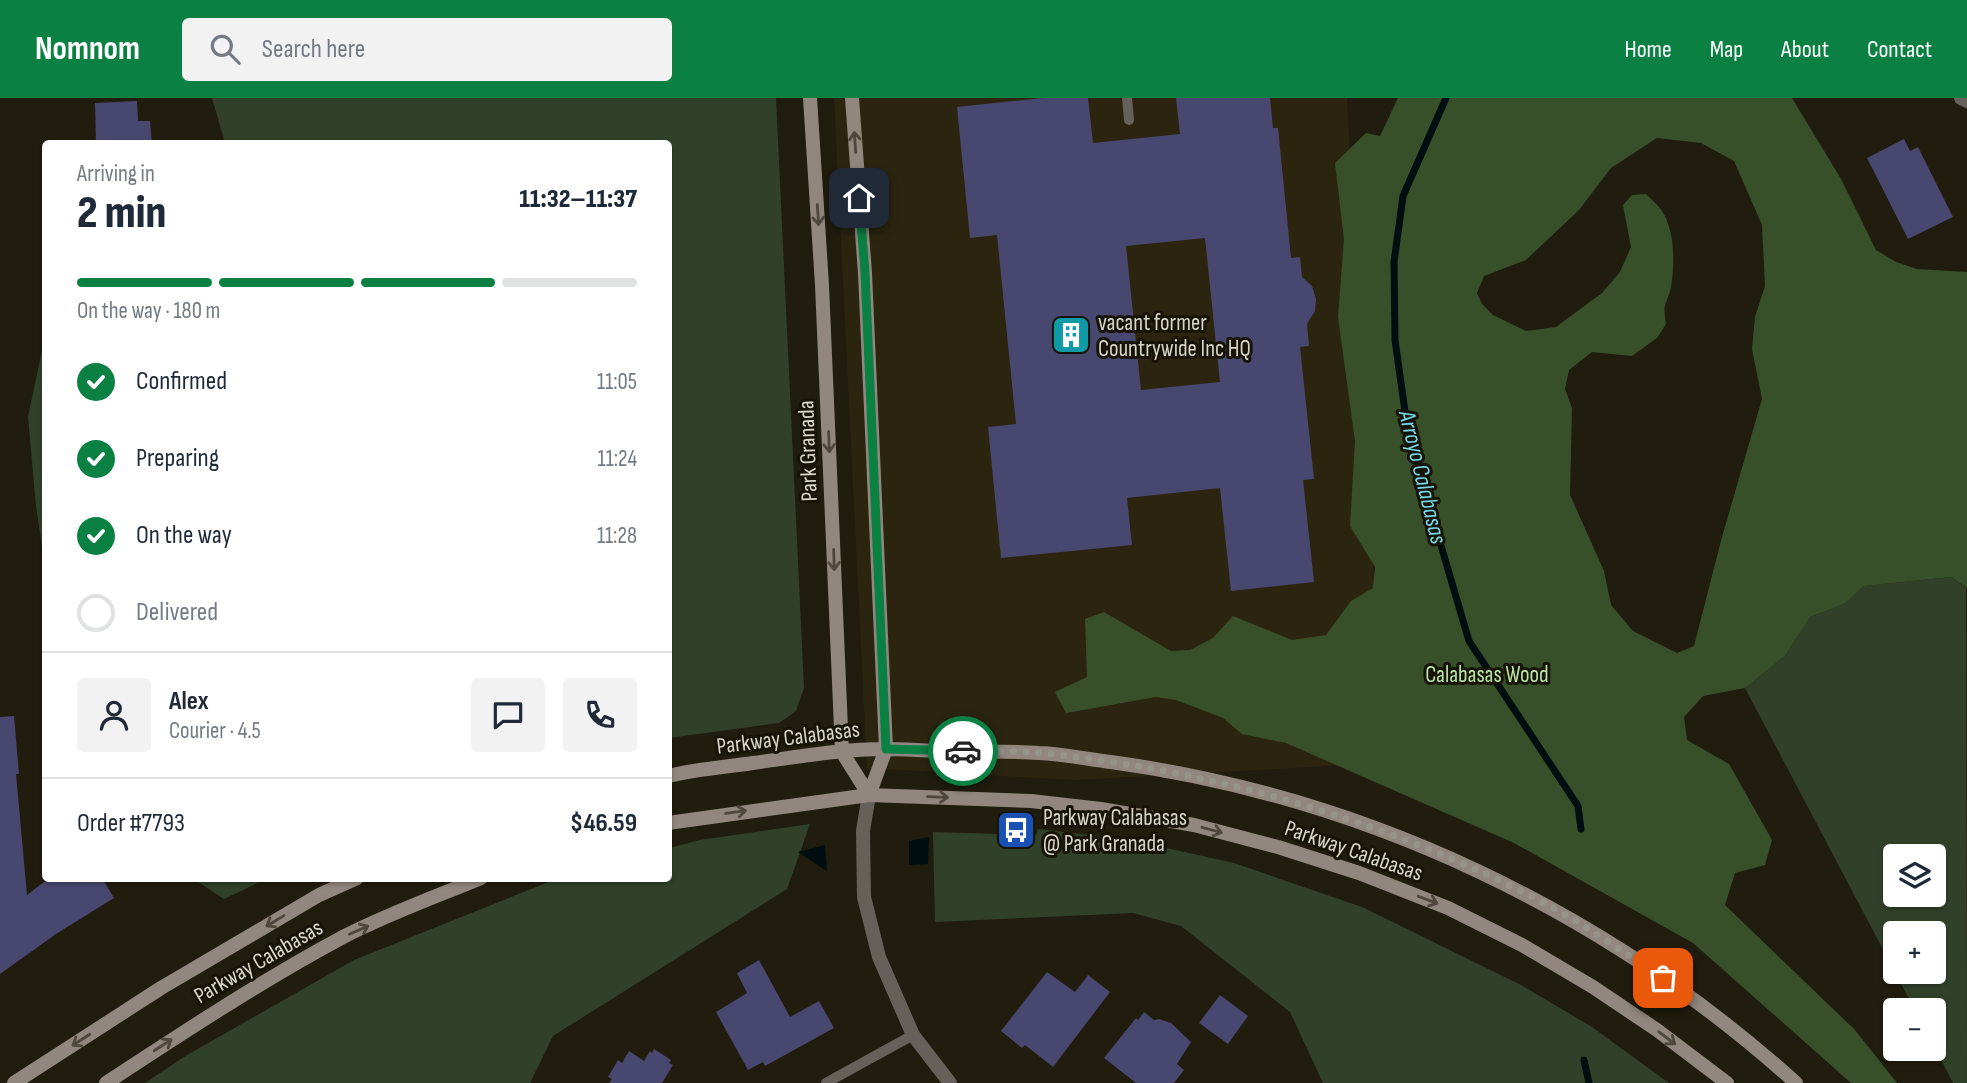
<!DOCTYPE html>
<html lang="en">
<head>
<meta charset="utf-8">
<style>
  :root { --surface:#fff; --page:#f2f2f3; --text:#1f2937; --muted:#747a83; --line:#e0e1e3; --accent:#0b8043 }
  body { margin:0; font-family:"Sofia Sans Condensed",sans-serif; background:var(--page); color:var(--text); height:100vh; display:flex; flex-direction:column; font-size:26px; white-space:nowrap }
  * { box-sizing:border-box; margin:0 }
  p { font-size:23px; color:var(--muted) }
  .icon { flex:none; width:38px; height:38px; fill:none; stroke:currentColor; stroke-width:2; stroke-linecap:round; stroke-linejoin:round }
  .map { position:relative; flex:1; overflow:hidden }
  .drawer { position:absolute; left:42px; top:42px; width:630px; height:742px; display:flex; flex-direction:column; background:var(--surface); border-radius:7px; box-shadow:0 2px 5px #0004 }
  .drawer>* { flex:none }
  .buttons { position:absolute; left:1883px; top:746px; display:grid; gap:14px }
  .buttons a { display:grid; place-items:center; width:63px; height:63px; border-radius:7px; background:var(--surface); box-shadow:0 2px 5px #0004; font-size:35px }
  .pin { position:absolute; display:grid; place-items:center; width:60px; height:60px; color:#fff; margin:-30px; border-radius:14px; box-shadow:0 4px 10px #0006 }
  .courier { position:absolute; display:grid; place-items:center; width:70px; height:70px; margin:-35px; border:5px solid #0b8043; border-radius:50%; background:#fff; color:#222; box-shadow:0 2px 9px #0007 }
  .headline em { font-style:normal; font-weight:800 }
  .headline div { display:flex; flex-direction:column-reverse }
  .headline { display:flex; align-items:center; justify-content:space-between; height:119px; padding:0 35px }
  h1 { font-size:46px; font-weight:800; line-height:52px }
  .bar { display:grid; grid-template-columns:repeat(4,1fr); gap:10px 7px; align-content:center; height:84px; padding:0 35px }
  .bar i { height:9px; border-radius:5px; background:var(--line) }
  .bar .selected { background:var(--accent) }
  .bar p { grid-column:span 4 }
  .line { display:flex; align-items:center; gap:18px; padding:0 35px; border-top:2px solid var(--line) }
  .line div { flex:1 }
  .round { display:grid; place-items:center; flex:none; width:74px; height:74px; border-radius:7px; background:var(--page) }
  ol { padding:0 35px; list-style:none }
  li { display:flex; align-items:center; gap:21px; height:77px }
  li p { margin-inline-start:auto }
  li .icon { padding:7px; border-radius:50%; background:var(--accent); color:#fff; stroke-width:4 }
  li:last-child { color:var(--muted) }
  li i { width:38px; height:38px; border:4px solid var(--line); border-radius:50% }
  header { display:flex; align-items:center; gap:42px; box-sizing:border-box; height:98px; padding:0 35px; background:var(--accent); color:#fff }
  header strong { font-size:33px }
  nav { display:flex; gap:38px; margin-inline-start:auto; font-size:24px }
  .search { width:490px; height:63px; background:var(--page); display:flex; align-items:center; gap:18px; box-sizing:border-box; padding:0 24px; border-radius:7px; color:var(--muted); font-size:26px }
  .map>svg:first-child { display:block }
  .built { fill:#2b2510 }
  .green { fill:#314129; fill-rule:evenodd }
  .forest { fill:#38502a; fill-rule:evenodd }
  .water { fill:#000e11 }
  .lines { fill:none; stroke-linecap:round; stroke-linejoin:round }
  .stream { stroke:#000e11; stroke-width:7 }
  .building { fill:#474770; fill-rule:evenodd }
  .lane { stroke:#66605b; stroke-width:10 }
  .street { stroke:#66605b; stroke-width:14 }
  .secondary { stroke:#91877e; stroke-width:14 }
  .oneway { stroke:#4e473c }
  .done { stroke:#97948a; stroke-width:7; stroke-dasharray:0 12.6 }
  .route { stroke:#0b8043; stroke-width:9 }
  .labels { text-anchor:middle; stroke-width:6; stroke-linejoin:round; paint-order:stroke }
  .poi-label { font-size:23px; fill:#d7d5cc; stroke:#171306; text-anchor:start }
  .street-label { font-size:23px; fill:#d7d5cc; stroke:#171306 }
  .park-label { font-size:23px; fill:#b9e4a4; stroke:#171306 }
  .water-label { font-size:24px; font-style:italic; fill:#73d8e9; stroke:#171306 }
</style>
</head>
<body>
<header>
<strong>Nomnom</strong>
<div class="search"><svg class="icon" aria-label="search" viewBox="0 0 24 24"><circle cx="10" cy="10" r="6"/><path d="M15 15l6 6"/></svg>Search here</div>
<nav><a>Home</a><a>Map</a><a>About</a><a>Contact</a></nav>
</header>
<div class="map">
<svg width="1967" height="985" viewBox="0 0 1967 985">
  <rect width="100%" height="100%" fill="#201c0e"/>
  <path class="built" d="M 834,0 L 1347,0 L 1384,665 L 1074,682 L 867,670 Z"/>
  <path class="green" d="M 212,0 L 776,0 L 804,590 L 796,613 L 779,625 L 669,640 L 668,46 L 225,45 Z
    M 45,238 L 45,469 L 36,408 L 28,319 Z
    M 1951,479 L 1966,490 L 1967,985 L 1953,985 L 1934,948 L 1934,912 L 1915,912 L 1745,590 L 1785,558 L 1810,519 L 1844,506 L 1864,488 ZM 1895,758 L 1934,758 L 1934,796 L 1895,796 ZM 1895,835 L 1934,835 L 1934,873 L 1895,873 Z
    M 810,726 L 787,791 L 553,938 L 530,985 L 145,985 L 187,957 L 354,862 L 556,781 L 668,780 L 669,750 L 700,742 Z
    M 1038,731 L 1126,741 L 1234,765 L 1362,809 L 1521,887 L 1592,929 L 1669,985 L 1323,985 L 1290,914 L 1181,828 L 1133,815 L 935,824 L 933,734 L 1036,737 Z
    M 194,781 L 266,781 L 224,801 Z"/>
  <path class="forest" d="M 1398,0 L 1792,0 L 1841,81 L 1876,152 L 1896,164 L 1917,171 L 1967,174 L 1967,490 L 1951,479 L 1864,488 L 1844,506 L 1810,519 L 1785,558 L 1745,590 L 1703,598 L 1684,619 L 1687,642 L 1729,666 L 1772,742 L 1765,767 L 1735,775 L 1725,807 L 1855,932 L 1897,985 L 1851,985 L 1693,845 L 1514,745 L 1286,645 L 1242,636 L 1223,620 L 1176,602 L 1156,599 L 1066,615 L 1055,594 L 1087,579 L 1085,521 L 1104,514 L 1171,553 L 1190,552 L 1213,540 L 1233,518 L 1292,542 L 1326,537 L 1351,503 L 1373,490 L 1375,469 L 1350,428 L 1355,343 L 1338,219 L 1344,141 L 1335,65 L 1366,35 L 1380,38 ZM 1657,40 L 1701,45 L 1734,63 L 1762,127 L 1765,188 L 1755,219 L 1752,251 L 1762,301 L 1722,439 L 1694,548 L 1677,555 L 1633,533 L 1611,507 L 1604,473 L 1570,397 L 1572,310 L 1565,291 L 1569,272 L 1592,254 L 1632,258 L 1657,240 L 1666,226 C 1662,202 1667,208 1671,189 C 1675,166 1675,133 1662,113 C 1658,107 1651,101 1646,96 L 1632,97 L 1623,107 L 1631,149 L 1620,174 L 1602,195 L 1556,229 L 1526,233 L 1493,217 L 1482,206 L 1477,195 L 1484,178 L 1526,162 L 1579,112 L 1611,70 Z"/>
  <path class="water" d="M 929,739 L 928,766 L 909,767 L 909,743 Z
    M 825,747 L 827,773 L 798,754 Z"/>
  <g class="lines">
    <path class="stream" d="M 1446,0 L 1403,98 L 1394,164 L 1395,242 L 1408,335 L 1469,543 L 1578,708 L 1581,731
      M 1584,962 L 1589,985"/>
  </g>
  <path class="building" d="M 1043,0 L 1088,0 L 1093,45 L 1180,36 L 1176,0 L 1270,0 L 1273,30 L 1278,30 L 1291,160 L 1300,159 L 1302,179 L 1312,188 L 1316,201 L 1315,213 L 1307,226 L 1309,248 L 1300,249 L 1314,381 L 1303,382 L 1314,484 L 1231,493 L 1220,390 L 1127,400 L 1132,447 L 1001,460 L 988,329 L 1016,326 L 997,137 L 970,140 L 957,9 ZM 1205,140 L 1220,284 L 1141,292 L 1126,148 Z
    M 137,3 L 138,23 L 150,23 L 152,46 L 96,46 L 95,5 Z
    M 1904,41 L 1910,53 L 1918,49 L 1953,119 L 1908,141 L 1867,60 Z
    M 14,618 L 19,676 L 16,676 L 27,797 L 49,780 L 102,780 L 114,800 L 56,836 L 0,876 L 0,619 Z
    M 759,862 L 790,919 L 819,903 L 834,930 L 765,968 L 763,964 L 748,972 L 716,914 L 747,895 L 737,875 Z
    M 1047,874 L 1075,894 L 1088,877 L 1110,894 L 1053,969 L 1025,947 L 1022,950 L 1001,933 Z
    M 1220,897 L 1248,918 L 1228,946 L 1199,925 Z
    M 1144,914 L 1154,922 L 1159,921 L 1171,925 L 1191,944 L 1177,966 L 1184,972 L 1174,985 L 1136,985 L 1104,960 L 1136,920 L 1138,922 Z
    M 654,951 L 671,962 L 669,965 L 673,967 L 662,985 L 609,985 L 612,981 L 608,979 L 618,962 L 622,965 L 629,953 L 644,963 L 650,953 L 652,955 Z"/>
  <g class="lines">
    <path class="lane" d="M 1127,0 L 1129,22
      M 826,985 L 913,937"/>
    <path class="street" d="M 1961,0 L 1967,3
      M 869,697 L 863,733 L 864,799 L 879,859 L 913,937 L 950,985"/>
    <path class="secondary" d="M 810,0 L 822,187 L 842,654 L 869,697
      M 852,0 L 865,175 L 886,651 L 869,697
      M 668,678 C 696,671 725,669 753,665 C 797,659 842,651 886,651 C 906,651 927,653 947,653 C 977,654 1008,653 1039,655 C 1063,656 1087,661 1111,664 C 1367,699 1605,813 1796,985
      M 668,725 L 869,697 L 1031,703 L 1101,711 L 1194,727 L 1278,749 L 1359,775 L 1448,810 L 1522,847 L 1593,889 L 1657,932 L 1727,985
      M 14,985 L 161,890 L 319,797 L 357,780
      M 106,985 C 184,934 261,883 343,839 C 388,816 435,799 481,780"/>
  </g>
  <defs><path id="oneway-shaft" d="M-6 0H5M1.5-3L5.5 0L1.5 3" fill="none" stroke-width="1.6" stroke-linecap="round" stroke-linejoin="round" transform="scale(1.75)"/></defs>
  <g class="oneway">
    <use href="#oneway-shaft" transform="translate(855 44) rotate(-94)"/>
    <use href="#oneway-shaft" transform="translate(818 117) rotate(86)"/>
    <use href="#oneway-shaft" transform="translate(829 344) rotate(88)"/>
    <use href="#oneway-shaft" transform="translate(834 462) rotate(88)"/>
    <use href="#oneway-shaft" transform="translate(938 699) rotate(2)"/>
    <use href="#oneway-shaft" transform="translate(736 714) rotate(-8)"/>
    <use href="#oneway-shaft" transform="translate(1212 732) rotate(15)"/>
    <use href="#oneway-shaft" transform="translate(1428 802) rotate(21)"/>
    <use href="#oneway-shaft" transform="translate(275 823) rotate(149)"/>
    <use href="#oneway-shaft" transform="translate(359 832) rotate(-24)"/>
    <use href="#oneway-shaft" transform="translate(1667 940) rotate(37)"/>
    <use href="#oneway-shaft" transform="translate(81 942) rotate(147)"/>
    <use href="#oneway-shaft" transform="translate(163 947) rotate(-33)"/>
  </g>
  <g class="lines">
    <path class="done" d="M 963,653 C 989,654 1016,652 1042,655 C 1215,673 1383,722 1537,801 C 1581,824 1622,853 1663,880"/>
    <path class="route" d="M 859,100 L 865,174 L 886,651 L 963,653"/>
  </g>
  <defs>
    <g id="building-square" transform="scale(2.0125)"><rect x="-9" y="-9" width="18" height="18" rx="4" fill="#0f9aa8" stroke="#171306"/><path d="M-4-6H4V6H1V3H-1V6H-4ZM-2.5-4.3h1.7v1.8h-1.7ZM.8-4.3h1.7v1.8H.8ZM-2.5-1h1.7V.8h-1.7ZM.8-1h1.7V.8H.8Z" fill="#fff"/></g>
    <g id="bus-square" transform="scale(2.0125)"><rect x="-9" y="-9" width="18" height="18" rx="4" fill="#1a4fb4" stroke="#171306"/><path d="M-5-6H5V4H4V6H2V4H-2V6H-4V4H-5ZM-3.5-4V0h7V-4ZM-3.5 1.2v1.5H-2V1.2ZM2 1.2v1.5H3.5V1.2Z" fill="#fff"/></g>
  </defs>
  <g fill-rule="evenodd">
    <use href="#building-square" x="1071" y="237"/>
    <use href="#bus-square" x="1016" y="732"/>
  </g>
  <g class="labels">
    <g class="poi-label">
      <text x="1098" y="232">vacant former<tspan x="1098" dy="26">Countrywide Inc HQ</tspan></text>
      <text x="1043" y="727">Parkway Calabasas<tspan x="1043" dy="26">@ Park Granada</tspan></text>
    </g>
    <g class="street-label">
      <text transform="translate(807 353) rotate(-92)" y="8">Park Granada</text>
      <text transform="translate(788 639) rotate(-7)" y="8">Parkway Calabasas</text>
      <text transform="translate(1354 752) rotate(19)" y="8">Parkway Calabasas</text>
      <text transform="translate(258 863) rotate(-30)" y="8">Parkway Calabasas</text>
    </g>
    <g class="park-label">
      <text x="1487" y="584">Calabasas Wood</text>
    </g>
    <g class="water-label">
      <text transform="translate(1423 379) rotate(76)" y="8">Arroyo Calabasas</text>
    </g>
  </g>
</svg>
<div class="buttons">
<a><svg class="icon" aria-label="layers" viewBox="0 0 24 24"><path d="M12 4l9 5-9 5-9-5zM3 14l9 5 9-5"/></svg></a>
<a>+</a>
<a>−</a>
</div>
<div class="pin" style="left:1663px;top:880px;background:#ea580c"><svg class="icon" aria-label="bag" viewBox="0 0 24 24"><path d="M5 8h14l-1 12H6zM9 8a3 3 0 0 1 6 0"/></svg></div>
<div class="pin" style="left:859px;top:100px;background:#1f2937"><svg class="icon" aria-label="home" viewBox="0 0 24 24"><path d="M3 11l9-7 9 7M6 9v11h12V9"/></svg></div>
<div class="courier" style="left:963px;top:653px"><svg class="icon" aria-label="car" viewBox="0 0 24 24"><path d="M5 17H2v-5l4-1 3-4h7l3 4 3 1v5h-3M9 17h6M6 11h13"/><circle cx="7" cy="17" r="2"/><circle cx="17" cy="17" r="2"/></svg></div>
<section class="drawer">
<div class="headline"><div><h1>2 min</h1><p>Arriving in</p></div><em>11:32–11:37</em></div>
<div class="bar"><i class="selected"></i><i class="selected"></i><i class="selected"></i><i></i><p>On the way · 180 m</p></div>
<ol>
<li><svg class="icon" aria-label="check" viewBox="0 0 24 24"><path d="M5 12l5 5 9-10"/></svg>Confirmed<p>11:05</p></li>
<li><svg class="icon" aria-label="check" viewBox="0 0 24 24"><path d="M5 12l5 5 9-10"/></svg>Preparing<p>11:24</p></li>
<li><svg class="icon" aria-label="check" viewBox="0 0 24 24"><path d="M5 12l5 5 9-10"/></svg>On the way<p>11:28</p></li>
<li><i></i>Delivered</li>
</ol>
<div class="line" style="height:126px"><a class="round"><svg class="icon" aria-label="person" viewBox="0 0 24 24"><circle cx="12" cy="8" r="4"/><path d="M4 21q1-7 8-7t8 7"/></svg></a><div><b>Alex</b><p>Courier · 4.5</p></div><a class="round"><svg class="icon" aria-label="chat" viewBox="0 0 24 24"><path d="M4 5h16v11H9l-5 4z"/></svg></a><a class="round"><svg class="icon" aria-label="phone" viewBox="0 0 24 24"><path d="M5 4h4l2 5-3 2q2 4 5 5l2-3 5 2v4C11 20 4 13 5 4z"/></svg></a></div>
<div class="line" style="height:91px"><div>Order #7793</div><b>$46.59</b></div>
</section>
</div>
</body>
</html>
